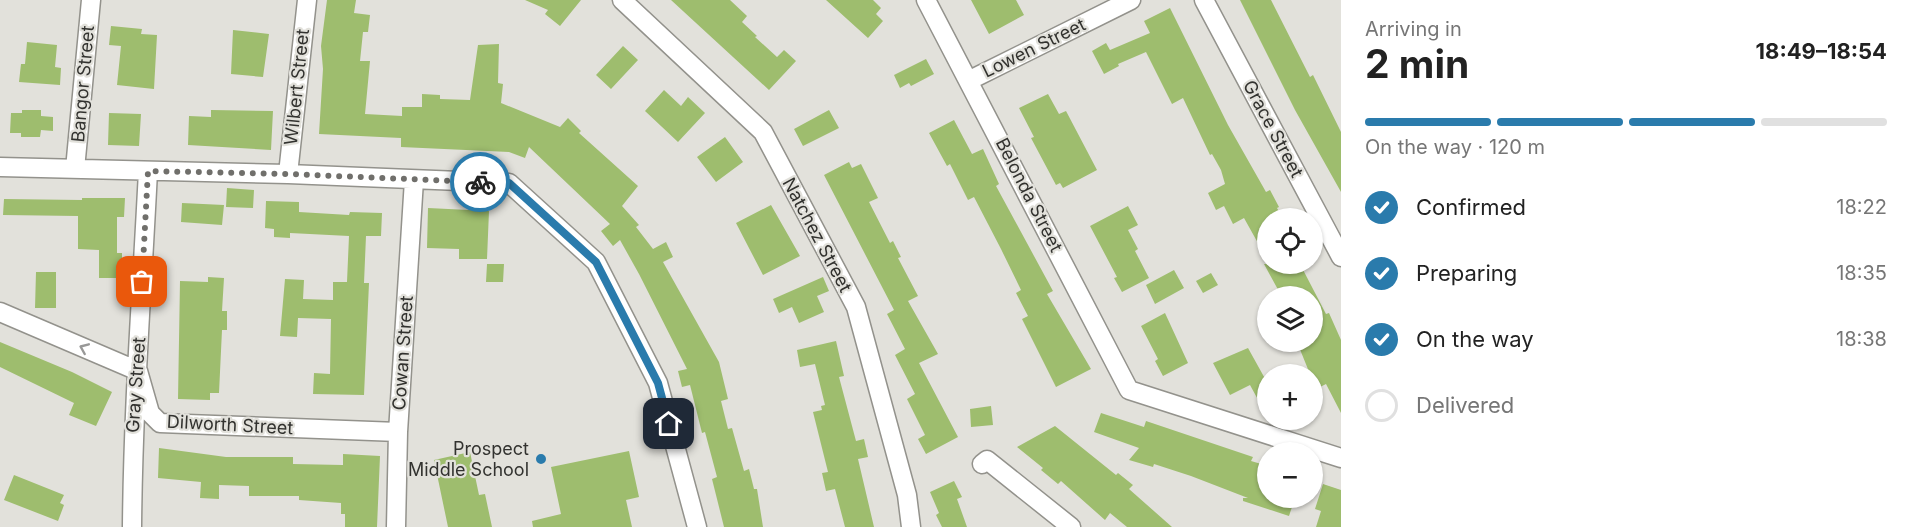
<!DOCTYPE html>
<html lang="en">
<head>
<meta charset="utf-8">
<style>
  :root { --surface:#fff; --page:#f2f2f2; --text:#222; --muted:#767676; --line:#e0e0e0; --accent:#2a7bac }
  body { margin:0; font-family:Inter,sans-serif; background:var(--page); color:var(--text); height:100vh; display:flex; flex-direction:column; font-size:22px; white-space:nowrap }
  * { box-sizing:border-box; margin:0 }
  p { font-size:20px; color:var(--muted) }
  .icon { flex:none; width:33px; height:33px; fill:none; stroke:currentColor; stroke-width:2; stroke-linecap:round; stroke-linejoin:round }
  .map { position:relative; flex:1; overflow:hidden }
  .drawer { display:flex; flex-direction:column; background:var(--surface); width:570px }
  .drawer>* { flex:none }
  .controls { position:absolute; left:1257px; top:208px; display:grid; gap:12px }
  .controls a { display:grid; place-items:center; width:66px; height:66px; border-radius:50%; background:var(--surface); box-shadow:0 2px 4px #0004; font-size:30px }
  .pin { position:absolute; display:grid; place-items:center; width:51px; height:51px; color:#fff; margin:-26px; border-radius:12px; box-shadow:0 3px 9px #0006 }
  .courier { position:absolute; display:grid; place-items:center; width:60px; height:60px; margin:-30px; border:4px solid #2a7bac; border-radius:50%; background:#fff; color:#222; box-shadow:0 2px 8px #0007 }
  .overview em { font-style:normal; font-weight:700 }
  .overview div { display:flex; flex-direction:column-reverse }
  .overview { display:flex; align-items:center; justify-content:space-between; height:102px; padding:0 24px }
  h1 { font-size:39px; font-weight:700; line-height:45px }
  .bar { display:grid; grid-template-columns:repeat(4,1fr); gap:9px 6px; align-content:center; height:72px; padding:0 24px }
  .bar i { height:8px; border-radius:4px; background:var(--line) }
  .bar .current { background:var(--accent) }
  .bar p { grid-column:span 4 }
  ol { padding:0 24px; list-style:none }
  li { display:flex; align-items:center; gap:18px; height:66px }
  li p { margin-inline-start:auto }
  li .icon { padding:6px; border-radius:50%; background:var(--accent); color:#fff; stroke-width:4 }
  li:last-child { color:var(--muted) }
  li i { width:33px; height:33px; border:3px solid var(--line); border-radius:50% }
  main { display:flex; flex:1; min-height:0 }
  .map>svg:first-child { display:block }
  .building { fill:#9ebd6e }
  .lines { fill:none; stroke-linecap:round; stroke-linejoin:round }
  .minor-casing { stroke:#93928c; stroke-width:21 }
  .minor { stroke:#fff; stroke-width:18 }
  .oneway { stroke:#989897 }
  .done { stroke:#706f6b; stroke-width:6; stroke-dasharray:0 10.8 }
  .route { stroke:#2a7bac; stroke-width:8 }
  .poi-dot { fill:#2a7bac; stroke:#e2e1db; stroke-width:2 }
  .labels { text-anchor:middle; stroke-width:4.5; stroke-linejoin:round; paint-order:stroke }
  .street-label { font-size:18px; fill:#32322f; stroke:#e2e1db }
  .poi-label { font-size:18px; fill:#32322f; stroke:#e2e1db; text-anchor:end }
</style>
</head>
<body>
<main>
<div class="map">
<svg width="1341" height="527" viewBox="0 0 1341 527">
  <rect width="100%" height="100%" fill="#e2e1db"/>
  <path class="building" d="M 327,0 L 356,0 L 354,13 L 370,15 L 368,32 L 363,32 L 360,61 L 370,61 L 365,114 L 402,116 L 402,107 L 422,107 L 422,94 L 440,95 L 440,99 L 470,100 L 478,45 L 499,44 L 498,83 L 503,84 L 501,103 L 560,127 L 568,118 L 581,131 L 579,133 L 638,186 L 622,206 L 639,225 L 636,227 L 653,249 L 666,242 L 673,257 L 663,262 L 719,362 L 728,399 L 721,401 L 728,429 L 732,428 L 744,471 L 749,469 L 754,489 L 757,489 L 763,527 L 724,527 L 712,479 L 717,477 L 705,432 L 702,433 L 690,385 L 682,387 L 678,371 L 687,369 L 639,274 L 620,240 L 613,246 L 601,231 L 610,224 L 529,147 L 525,158 L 509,152 L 401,147 L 401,138 L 319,134 L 323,69 L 321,46 Z
    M 525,0 L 581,0 L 560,26 L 545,14 L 548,10 Z
    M 671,0 L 730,0 L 747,16 L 742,22 L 757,36 L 755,37 L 777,57 L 784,50 L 796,61 L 769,90 Z
    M 826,0 L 873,0 L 881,8 L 876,14 L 883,21 L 868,38 Z
    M 971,0 L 1016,0 L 1024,15 L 989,34 Z
    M 1240,0 L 1271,0 L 1310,77 L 1313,75 L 1341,132 L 1341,192 L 1295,110 Z
    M 1170,8 L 1228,125 L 1266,192 L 1270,190 L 1279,207 L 1277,208 L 1283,219 L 1268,219 L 1268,261 L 1244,218 L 1233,224 L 1224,206 L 1216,210 L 1208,193 L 1225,184 L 1221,170 L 1212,154 L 1210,155 L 1183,98 L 1172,104 L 1146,52 L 1118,64 L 1119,66 L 1104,74 L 1092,51 L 1106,43 L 1110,50 L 1150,33 L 1144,21 Z
    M 111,26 L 142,29 L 141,34 L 157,35 L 154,89 L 117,85 L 121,46 L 109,45 Z
    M 233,30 L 269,34 L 263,77 L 231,74 Z
    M 27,42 L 57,45 L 55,67 L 61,68 L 60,85 L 19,82 L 21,64 L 25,64 Z
    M 623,46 L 638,60 L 611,89 L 596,75 Z
    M 926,59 L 934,74 L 911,86 L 909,83 L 900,88 L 894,75 Z
    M 664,90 L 681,106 L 688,97 L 705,113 L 678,142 L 645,111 Z
    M 1048,94 L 1059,114 L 1066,111 L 1097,170 L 1063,188 L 1060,183 L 1056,185 L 1031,138 L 1034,137 L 1019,108 Z
    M 22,110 L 41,110 L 41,116 L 53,117 L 53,131 L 41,130 L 40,137 L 21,137 L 21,133 L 10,133 L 11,113 L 22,113 Z
    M 211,110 L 273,111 L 271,150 L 188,145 L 189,116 L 211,117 Z
    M 829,110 L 839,128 L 803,146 L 794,129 Z
    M 109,113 L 141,114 L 139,146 L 108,145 Z
    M 954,120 L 972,154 L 983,149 L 999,184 L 996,186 L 1053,291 L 1047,294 L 1091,369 L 1056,387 L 1022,319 L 1028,316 L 1016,293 L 1021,290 L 1001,249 L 974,197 L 968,200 L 950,164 L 947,166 L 929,133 Z
    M 725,137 L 743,162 L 716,182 L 697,157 Z
    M 849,162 L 852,168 L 861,164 L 878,198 L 869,202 L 890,243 L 893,241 L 901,257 L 898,258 L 918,296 L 908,301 L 938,354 L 919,363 L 958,437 L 926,454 L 918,439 L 925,435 L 907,399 L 915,394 L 895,355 L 905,349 L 887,314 L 894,310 L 824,175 Z
    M 227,188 L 254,190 L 253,208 L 226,207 Z
    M 82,198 L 125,198 L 124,217 L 117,217 L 117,253 L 122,253 L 122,278 L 99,278 L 99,250 L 78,249 L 78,216 L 3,215 L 4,199 L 82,200 Z
    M 266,201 L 299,202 L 299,212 L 349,215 L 350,212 L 382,213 L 381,236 L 366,236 L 364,283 L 369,283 L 364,395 L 313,394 L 314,373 L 330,374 L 331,319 L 298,318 L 297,337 L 280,336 L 285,279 L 304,280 L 303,299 L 333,300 L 333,282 L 347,282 L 349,236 L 290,233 L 290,238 L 274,237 L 274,229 L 265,228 Z
    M 182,203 L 224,205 L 222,225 L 181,222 Z
    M 771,205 L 800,256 L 763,275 L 736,223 Z
    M 1128,206 L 1138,225 L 1128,230 L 1138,249 L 1135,251 L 1149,278 L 1122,292 L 1114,278 L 1117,277 L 1090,226 Z
    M 428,208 L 489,211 L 487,259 L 459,259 L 459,249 L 427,248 Z
    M 487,264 L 504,264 L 503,282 L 486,282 Z
    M 1264,264 L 1300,264 L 1326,314 L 1329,313 L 1341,340 L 1341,413 L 1326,384 L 1316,389 L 1297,342 L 1312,342 L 1313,297 L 1282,297 Z
    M 1174,270 L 1184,288 L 1155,304 L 1146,285 Z
    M 36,272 L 56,272 L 56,308 L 35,308 Z
    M 1211,273 L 1218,285 L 1203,293 L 1196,281 Z
    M 208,277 L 224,278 L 222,311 L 227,311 L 227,330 L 222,330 L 219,393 L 210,393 L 210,400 L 178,399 L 180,281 L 208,282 Z
    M 823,277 L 829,291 L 817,296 L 824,312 L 799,323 L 792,307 L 779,313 L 773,299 Z
    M 1165,313 L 1188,363 L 1163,376 L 1155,361 L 1158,359 L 1141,326 Z
    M 836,341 L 844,376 L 839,377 L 856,441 L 864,439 L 868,457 L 858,459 L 874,527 L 845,527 L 835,489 L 826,491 L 822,473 L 828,472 L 813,412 L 822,410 L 821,406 L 825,405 L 815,364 L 800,367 L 797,350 Z
    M 0,342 L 72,372 L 112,392 L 96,426 L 69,415 L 74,403 L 0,367 Z
    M 1248,348 L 1268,384 L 1268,418 L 1250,385 L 1230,395 L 1213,363 Z
    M 991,406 L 993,425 L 971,427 L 970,409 Z
    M 1101,413 L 1144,427 L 1146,421 L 1253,457 L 1251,461 L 1268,466 L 1268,498 L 1295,498 L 1289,516 L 1243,501 L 1243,498 L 1248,498 L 1191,476 L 1154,464 L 1153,467 L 1129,460 L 1139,448 L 1094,432 Z
    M 1055,426 L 1116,475 L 1118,473 L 1133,485 L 1129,489 L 1172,527 L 1127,527 L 1110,513 L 1105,520 L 1061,481 L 1058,484 L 1041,470 L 1043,468 L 1017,447 Z
    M 159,448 L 226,457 L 293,457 L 293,464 L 343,465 L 343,454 L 380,456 L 377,527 L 345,527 L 345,514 L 341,514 L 341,503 L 299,500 L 299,496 L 249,496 L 249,486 L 219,485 L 219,499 L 200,498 L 201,482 L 158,478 Z
    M 629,451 L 639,497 L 626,500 L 632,527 L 533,527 L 532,521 L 561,514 L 551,467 Z
    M 470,452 L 479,495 L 485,494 L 492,527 L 448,527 L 434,460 Z
    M 14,475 L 64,495 L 60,503 L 64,505 L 58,521 L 4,500 Z
    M 954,481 L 962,497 L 957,499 L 967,527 L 942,527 L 936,515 L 939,513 L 930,492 Z
    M 1323,484 L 1341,490 L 1341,527 L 1316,527 L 1321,511 L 1315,509 Z"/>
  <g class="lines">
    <g class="minor-casing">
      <path id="minor" d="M 622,0 L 763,132 L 856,307 L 907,495 L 911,527
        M 926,0 L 1129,390 L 1341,458
        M 1204,0 L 1341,257
        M 970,80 L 1131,0
        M 0,167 L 288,174 L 509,183 L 596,262 L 658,383 L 697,527
        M 75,169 L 91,0
        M 288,174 L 307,0
        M 0,312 L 138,371 L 150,413 L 160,423 L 398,432
        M 982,464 L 987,460 L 1071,527
        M 132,527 C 133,408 142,290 148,171
        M 396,527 L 398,432 L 414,180"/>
    </g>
    <use href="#minor" class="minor"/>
  </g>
  <defs><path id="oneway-chevron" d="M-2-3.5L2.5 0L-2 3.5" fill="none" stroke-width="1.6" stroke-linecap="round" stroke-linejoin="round" transform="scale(1.5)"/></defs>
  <use class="oneway" href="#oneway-chevron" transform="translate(84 348) rotate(-157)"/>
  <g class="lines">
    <path class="done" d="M 142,282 L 148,171 L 288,174 L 480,182"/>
    <path class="route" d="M 480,182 L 509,183 L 596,262 L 658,383 L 669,424"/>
  </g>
  <circle class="poi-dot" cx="541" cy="459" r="6"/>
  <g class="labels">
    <g class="street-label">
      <text transform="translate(1034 48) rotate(-26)" y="6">Lowen Street</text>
      <text transform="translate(83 84) rotate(-85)" y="6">Bangor Street</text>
      <text transform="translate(297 87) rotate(-84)" y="6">Wilbert Street</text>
      <text transform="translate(1273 129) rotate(62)" y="6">Grace Street</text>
      <text transform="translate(1029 195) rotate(63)" y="6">Belonda Street</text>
      <text transform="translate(817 235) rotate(62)" y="6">Natchez Street</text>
      <text transform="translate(403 353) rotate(-86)" y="6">Cowan Street</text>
      <text transform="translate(136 385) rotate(-86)" y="6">Gray Street</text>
      <text transform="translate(230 425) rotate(3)" y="6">Dilworth Street</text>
    </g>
    <g class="poi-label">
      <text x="529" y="455">Prospect<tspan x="529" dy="21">Middle School</tspan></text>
    </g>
  </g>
</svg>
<div class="controls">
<a><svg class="icon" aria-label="locate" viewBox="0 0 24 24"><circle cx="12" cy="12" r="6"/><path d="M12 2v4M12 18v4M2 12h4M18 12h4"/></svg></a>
<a><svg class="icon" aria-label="layers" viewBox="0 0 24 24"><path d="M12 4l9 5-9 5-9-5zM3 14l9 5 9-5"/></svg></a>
<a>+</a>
<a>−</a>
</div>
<div class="pin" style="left:142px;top:282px;background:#ea580c"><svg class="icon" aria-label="bag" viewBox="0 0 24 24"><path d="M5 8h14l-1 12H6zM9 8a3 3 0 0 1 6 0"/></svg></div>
<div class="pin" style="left:669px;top:424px;background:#1f2937"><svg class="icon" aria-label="home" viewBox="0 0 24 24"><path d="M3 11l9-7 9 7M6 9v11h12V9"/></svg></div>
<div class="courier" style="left:480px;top:182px"><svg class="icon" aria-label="bike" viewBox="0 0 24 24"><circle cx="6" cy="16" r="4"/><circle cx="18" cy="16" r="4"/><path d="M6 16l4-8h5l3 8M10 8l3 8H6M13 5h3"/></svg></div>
</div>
<section class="drawer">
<div class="overview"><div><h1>2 min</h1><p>Arriving in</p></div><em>18:49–18:54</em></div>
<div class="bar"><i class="current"></i><i class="current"></i><i class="current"></i><i></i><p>On the way · 120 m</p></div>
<ol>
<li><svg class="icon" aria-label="check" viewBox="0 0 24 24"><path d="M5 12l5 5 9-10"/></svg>Confirmed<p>18:22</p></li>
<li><svg class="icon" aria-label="check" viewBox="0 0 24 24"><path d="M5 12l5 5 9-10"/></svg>Preparing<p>18:35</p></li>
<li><svg class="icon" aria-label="check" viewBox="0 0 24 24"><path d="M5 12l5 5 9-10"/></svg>On the way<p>18:38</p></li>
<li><i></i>Delivered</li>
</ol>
</section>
</main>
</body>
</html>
